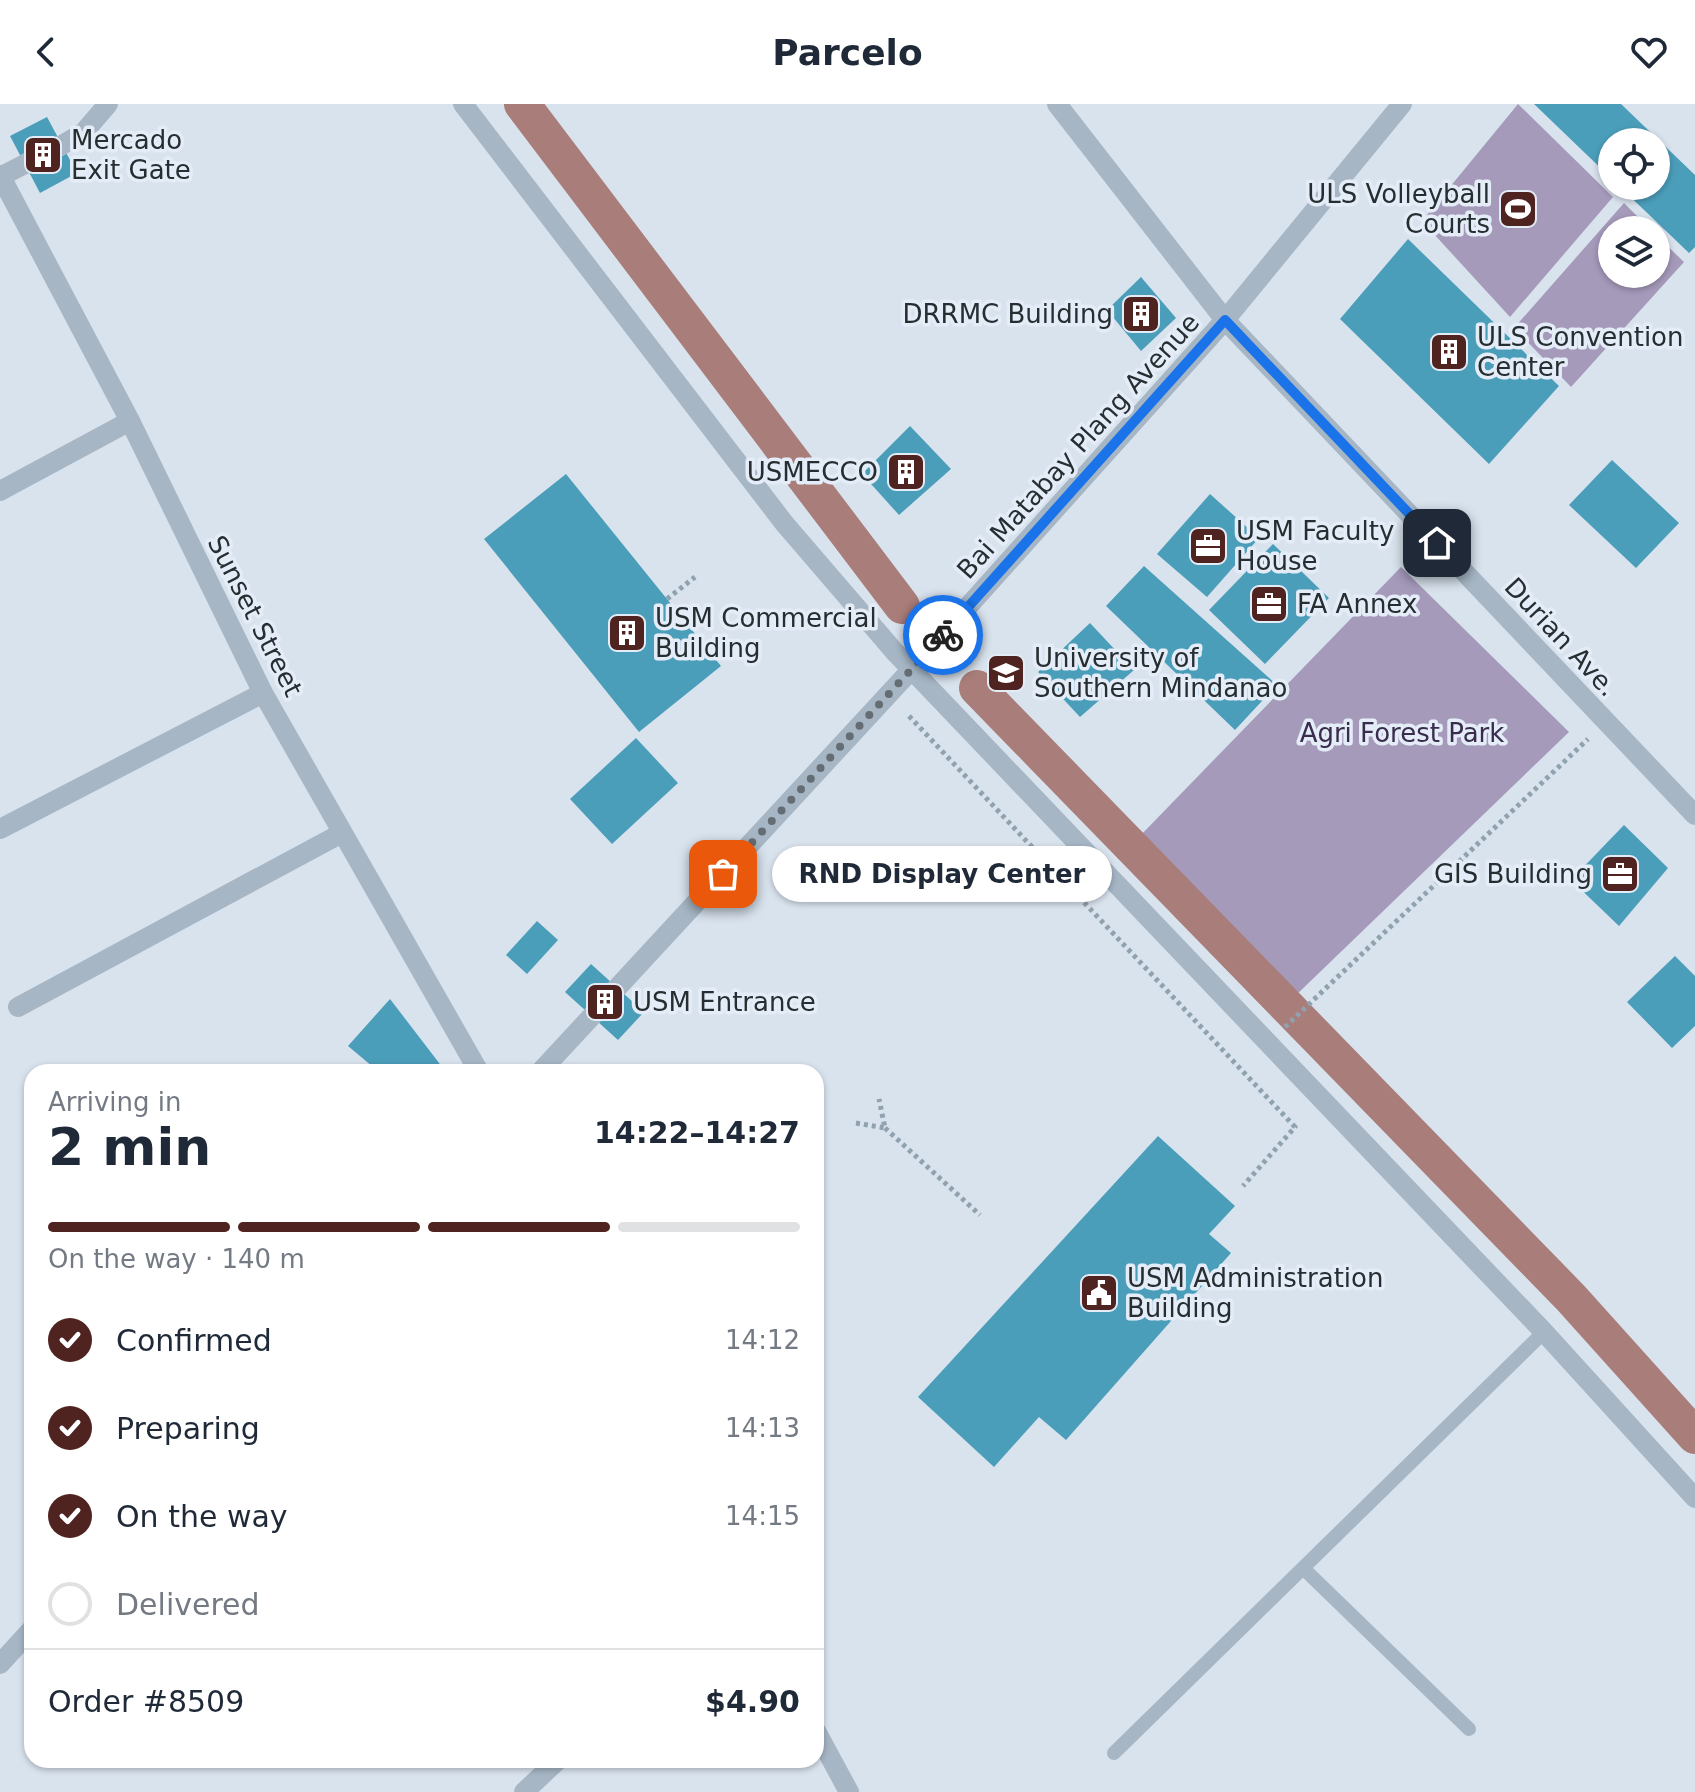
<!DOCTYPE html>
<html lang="en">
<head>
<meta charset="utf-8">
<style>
  :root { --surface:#fff; --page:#f2f2f3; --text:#1f2937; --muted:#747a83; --line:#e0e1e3; --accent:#4f2320 }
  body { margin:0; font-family:"DejaVu Sans",sans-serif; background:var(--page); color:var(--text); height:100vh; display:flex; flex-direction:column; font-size:30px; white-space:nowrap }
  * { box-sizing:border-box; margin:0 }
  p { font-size:26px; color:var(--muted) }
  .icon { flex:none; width:44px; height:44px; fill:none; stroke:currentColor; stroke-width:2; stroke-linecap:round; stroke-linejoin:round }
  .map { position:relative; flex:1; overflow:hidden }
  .drawer { position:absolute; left:24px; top:960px; width:800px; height:704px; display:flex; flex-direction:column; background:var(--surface); border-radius:24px; box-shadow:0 2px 6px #0004 }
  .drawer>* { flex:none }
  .controls { position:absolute; left:1598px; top:24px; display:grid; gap:16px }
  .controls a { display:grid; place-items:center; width:72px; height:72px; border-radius:50%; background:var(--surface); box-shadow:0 2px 6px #0004; font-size:40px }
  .pin { position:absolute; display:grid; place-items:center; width:68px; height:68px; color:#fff; margin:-34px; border-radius:16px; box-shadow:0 4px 12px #0006 }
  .courier { position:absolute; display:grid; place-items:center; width:80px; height:80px; margin:-40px; border:6px solid #1a73e8; border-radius:50%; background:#fff; color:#222; box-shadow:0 2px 10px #0007 }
  .bubble { position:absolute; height:56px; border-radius:28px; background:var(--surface); box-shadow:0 2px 6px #0004; font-size:26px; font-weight:600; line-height:56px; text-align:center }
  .head em { font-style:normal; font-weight:600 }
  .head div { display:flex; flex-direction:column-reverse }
  .head { display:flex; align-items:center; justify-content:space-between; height:136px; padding:0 24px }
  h1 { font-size:52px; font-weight:600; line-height:60px }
  .bar { display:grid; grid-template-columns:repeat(4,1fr); gap:12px 8px; align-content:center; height:96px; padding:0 24px }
  .bar i { height:10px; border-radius:6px; background:var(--line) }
  .bar .current { background:var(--accent) }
  .bar p { grid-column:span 4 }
  .line { display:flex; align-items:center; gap:20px; padding:0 24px; border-top:2px solid var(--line) }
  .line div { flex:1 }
  ol { padding:0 24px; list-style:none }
  li { display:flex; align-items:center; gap:24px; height:88px }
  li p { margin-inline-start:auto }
  li .icon { padding:8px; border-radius:50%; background:var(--accent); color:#fff; stroke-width:4 }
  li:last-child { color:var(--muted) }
  li i { width:44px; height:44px; border:4px solid var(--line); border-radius:50% }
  header { display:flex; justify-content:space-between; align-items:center; height:104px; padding:0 24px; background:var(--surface); font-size:36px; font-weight:600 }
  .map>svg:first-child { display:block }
  .green { fill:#a69abb }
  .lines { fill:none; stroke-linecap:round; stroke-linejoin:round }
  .canal { stroke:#a87d7a; stroke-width:36 }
  .building { fill:#4b9eba }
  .minor-tunnel { stroke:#b5bfc8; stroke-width:20; stroke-dasharray:20 10; stroke-linecap:butt }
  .path { stroke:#90a2b0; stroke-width:5; stroke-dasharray:4 4; stroke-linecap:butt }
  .service { stroke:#a6b6c5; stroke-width:14 }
  .minor { stroke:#a6b6c5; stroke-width:20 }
  .tertiary { stroke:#a6b6c5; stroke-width:20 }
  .done { stroke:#656d74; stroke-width:8; stroke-dasharray:0 14.4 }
  .route { stroke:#1a73e8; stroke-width:10 }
  .labels { text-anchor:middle; stroke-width:7; stroke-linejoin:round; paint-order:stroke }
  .poi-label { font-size:26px; fill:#262e32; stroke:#e4ecf7; text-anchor:start }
  .street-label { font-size:26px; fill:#262e32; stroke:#e4ecf7 }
  .park-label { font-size:26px; fill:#392c4d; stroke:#e4ecf7 }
</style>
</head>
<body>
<header><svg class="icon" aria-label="back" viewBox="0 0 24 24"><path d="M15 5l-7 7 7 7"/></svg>Parcelo<svg class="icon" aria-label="heart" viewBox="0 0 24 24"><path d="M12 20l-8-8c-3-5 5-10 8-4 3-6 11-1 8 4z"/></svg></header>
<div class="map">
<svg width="1695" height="1688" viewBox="0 0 1695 1688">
  <rect width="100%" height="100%" fill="#d9e3ee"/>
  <path class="green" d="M 1518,0 L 1613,93 L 1510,213 L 1422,117 Z
    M 1624,99 L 1651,126 L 1612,126 L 1612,170 L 1656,170 L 1656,131 L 1684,158 L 1571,283 L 1514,224 Z
    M 1401,463 L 1569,628 L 1293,894 L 1138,734 Z"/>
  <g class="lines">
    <path class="canal" d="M 522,0 L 902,502
      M 977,584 L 1571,1194 L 1695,1332"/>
  </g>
  <path class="building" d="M 1534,0 L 1621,0 L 1695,71 L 1695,143 L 1689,149 L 1619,82 L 1656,82 L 1656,38 L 1612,38 L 1612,75 Z
    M 47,13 L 77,69 L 40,89 L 10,32 Z
    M 1408,135 L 1559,282 L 1489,360 L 1340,215 Z
    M 1141,173 L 1176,214 L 1141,247 L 1107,206 Z
    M 910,322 L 951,365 L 899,411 L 862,370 Z
    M 1612,356 L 1679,419 L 1636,464 L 1569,401 Z
    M 566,370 L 721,562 L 639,628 L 484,435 Z
    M 1210,390 L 1259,434 L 1207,493 L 1157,450 Z
    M 1273,440 L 1329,494 L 1265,560 L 1209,506 Z
    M 1144,462 L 1277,581 L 1235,626 L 1106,502 Z
    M 1090,519 L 1134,566 L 1080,613 L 1038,568 Z
    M 636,634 L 678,679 L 612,740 L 570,695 Z
    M 1624,721 L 1668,764 L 1619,822 L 1571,776 Z
    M 537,817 L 558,836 L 527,870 L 506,851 Z
    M 1675,852 L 1695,872 L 1695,922 L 1672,944 L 1627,898 Z
    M 591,860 L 644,908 L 618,936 L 565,888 Z
    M 390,895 L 446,968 L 379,968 L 348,942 Z
    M 1158,1032 L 1235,1102 L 1209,1130 L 1231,1149 L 1066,1336 L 1039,1313 L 994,1363 L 918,1293 Z"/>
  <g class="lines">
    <path class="minor-tunnel" d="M 25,60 L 62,41
      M 592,912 L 617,884"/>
    <path class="path" d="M 667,495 L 695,473
      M 909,612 L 1295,1023 L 1243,1082
      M 1285,923 L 1588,635
      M 856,1019 L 885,1024 L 879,995
      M 885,1024 L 980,1111"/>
    <path class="service" d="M 1303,1464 L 1469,1625
      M 1114,1649 L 1544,1228"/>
    <path class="minor" d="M 463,0 L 784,419 L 894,547 L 1544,1228 L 1695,1394
      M 1057,0 L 1225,216 L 1695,711
      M 62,41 L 84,28 L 108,0
      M 0,73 L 25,60
      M 0,387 L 130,317
      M 0,725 L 263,589
      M 617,884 L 911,566 L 1225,216 L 1402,0
      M 18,903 L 342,729
      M 540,968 L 592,912
      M 816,1627 L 849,1688
      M 524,1688 L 558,1656"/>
    <path class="tertiary" d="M 0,71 L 130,317 L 263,589 L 479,968
      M 0,1560 L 32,1525"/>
  </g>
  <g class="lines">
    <path class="done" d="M 723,770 L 943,531"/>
    <path class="route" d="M 943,531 L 1225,216 L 1437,439"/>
  </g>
  <defs>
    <g id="building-square" transform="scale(2)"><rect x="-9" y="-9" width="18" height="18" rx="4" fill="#4f2320" stroke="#e4ecf7"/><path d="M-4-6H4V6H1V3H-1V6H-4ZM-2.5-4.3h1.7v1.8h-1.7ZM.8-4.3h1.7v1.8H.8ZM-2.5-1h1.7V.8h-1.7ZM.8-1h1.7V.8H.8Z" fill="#fff"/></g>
    <g id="stadium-square" transform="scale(2)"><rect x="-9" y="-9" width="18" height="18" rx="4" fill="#4f2320" stroke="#e4ecf7"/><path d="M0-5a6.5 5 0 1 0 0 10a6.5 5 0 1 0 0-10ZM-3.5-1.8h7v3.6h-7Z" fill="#fff"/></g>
    <g id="office-square" transform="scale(2)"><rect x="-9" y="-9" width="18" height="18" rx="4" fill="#4f2320" stroke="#e4ecf7"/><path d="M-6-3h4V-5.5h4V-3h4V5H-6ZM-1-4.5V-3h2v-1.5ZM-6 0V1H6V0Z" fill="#fff"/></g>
    <g id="university-square" transform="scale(2)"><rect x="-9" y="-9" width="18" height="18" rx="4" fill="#4f2320" stroke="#e4ecf7"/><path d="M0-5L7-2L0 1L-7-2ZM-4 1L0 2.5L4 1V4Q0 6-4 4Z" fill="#fff"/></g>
    <g id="civic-square" transform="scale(2)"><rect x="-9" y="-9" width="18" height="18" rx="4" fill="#4f2320" stroke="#e4ecf7"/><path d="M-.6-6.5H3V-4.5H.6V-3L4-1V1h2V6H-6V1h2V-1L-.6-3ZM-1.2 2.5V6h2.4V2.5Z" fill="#fff"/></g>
  </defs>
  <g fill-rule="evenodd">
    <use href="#building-square" x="43" y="51"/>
    <use href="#stadium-square" x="1518" y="105"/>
    <use href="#building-square" x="1141" y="210"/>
    <use href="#building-square" x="1449" y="248"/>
    <use href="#building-square" x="906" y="368"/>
    <use href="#office-square" x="1208" y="442"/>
    <use href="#office-square" x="1269" y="500"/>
    <use href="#building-square" x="627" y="529"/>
    <use href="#university-square" x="1006" y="569"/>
    <use href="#office-square" x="1620" y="770"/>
    <use href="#building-square" x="605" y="898"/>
    <use href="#civic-square" x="1099" y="1189"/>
  </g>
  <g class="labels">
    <g class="poi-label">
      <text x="71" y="45">Mercado<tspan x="71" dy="30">Exit Gate</tspan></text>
      <text x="1490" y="99" text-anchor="end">ULS Volleyball<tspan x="1490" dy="30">Courts</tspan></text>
      <text x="1113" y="219" text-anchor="end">DRRMC Building</text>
      <text x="1477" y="242">ULS Convention<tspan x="1477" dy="30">Center</tspan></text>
      <text x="878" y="377" text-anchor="end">USMECCO</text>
      <text x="1236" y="436">USM Faculty<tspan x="1236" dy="30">House</tspan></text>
      <text x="1297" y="509">FA Annex</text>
      <text x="655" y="523">USM Commercial<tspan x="655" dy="30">Building</tspan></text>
      <text x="1034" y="563">University of<tspan x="1034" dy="30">Southern Mindanao</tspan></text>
      <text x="1592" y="779" text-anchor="end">GIS Building</text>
      <text x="633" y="907">USM Entrance</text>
      <text x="1127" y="1183">USM Administration<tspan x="1127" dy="30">Building</tspan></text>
    </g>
    <g class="street-label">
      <text transform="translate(1078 342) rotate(-48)" y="9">Bai Matabay Plang Avenue</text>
      <text transform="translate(255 512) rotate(63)" y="9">Sunset Street</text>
      <text transform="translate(1561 533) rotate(47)" y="9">Durian Ave.</text>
    </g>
    <g class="park-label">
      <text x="1402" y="638">Agri Forest Park</text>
    </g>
  </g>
</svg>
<div class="controls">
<a><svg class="icon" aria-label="locate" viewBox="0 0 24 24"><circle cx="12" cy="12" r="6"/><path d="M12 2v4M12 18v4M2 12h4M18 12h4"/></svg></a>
<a><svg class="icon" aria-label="layers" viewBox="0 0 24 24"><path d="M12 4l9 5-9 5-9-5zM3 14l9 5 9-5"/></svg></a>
</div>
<div class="pin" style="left:723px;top:770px;background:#ea580c"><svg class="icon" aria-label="bag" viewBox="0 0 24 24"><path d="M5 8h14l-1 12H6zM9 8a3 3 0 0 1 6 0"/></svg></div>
<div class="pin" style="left:1437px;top:439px;background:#1f2937"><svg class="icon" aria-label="home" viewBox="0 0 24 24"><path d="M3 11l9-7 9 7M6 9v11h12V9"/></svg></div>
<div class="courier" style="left:943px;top:531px"><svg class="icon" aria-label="bike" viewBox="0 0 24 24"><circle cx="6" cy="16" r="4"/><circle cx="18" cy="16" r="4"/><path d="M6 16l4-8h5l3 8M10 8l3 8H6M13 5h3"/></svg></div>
<div class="bubble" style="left:772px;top:742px;width:340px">RND Display Center</div>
<section class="drawer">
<div class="head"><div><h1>2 min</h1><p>Arriving in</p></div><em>14:22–14:27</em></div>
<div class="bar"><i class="current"></i><i class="current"></i><i class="current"></i><i></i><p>On the way · 140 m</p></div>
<ol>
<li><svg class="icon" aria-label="check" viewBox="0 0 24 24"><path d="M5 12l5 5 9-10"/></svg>Confirmed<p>14:12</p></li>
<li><svg class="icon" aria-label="check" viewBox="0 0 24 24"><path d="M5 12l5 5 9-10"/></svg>Preparing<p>14:13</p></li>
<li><svg class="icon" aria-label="check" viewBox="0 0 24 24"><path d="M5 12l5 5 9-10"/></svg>On the way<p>14:15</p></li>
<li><i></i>Delivered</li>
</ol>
<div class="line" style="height:104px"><div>Order #8509</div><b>$4.90</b></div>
</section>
</div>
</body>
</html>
